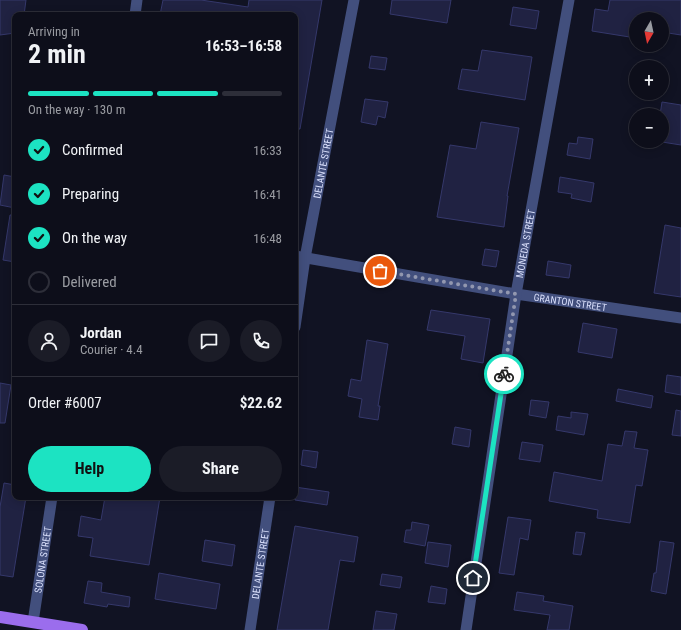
<!DOCTYPE html>
<html lang="en">
<head>
<meta charset="utf-8">
<style>
  :root { --surface:#0d0e1a; --page:#1b1c27; --text:#f1f3f6; --muted:#9a9ca2; --line:#2d2e39; --accent:#1ce3c2 }
  body { margin:0; font-family:"Roboto Condensed",sans-serif; background:var(--page); color:var(--text); height:100vh; display:flex; flex-direction:column; font-size:15px; white-space:nowrap }
  * { box-sizing:border-box; margin:0 }
  p { font-size:13px; color:var(--muted) }
  .icon { flex:none; width:22px; height:22px; fill:none; stroke:currentColor; stroke-width:2; stroke-linecap:round; stroke-linejoin:round }
  .map { position:relative; flex:1; overflow:hidden }
  .side { position:absolute; left:12px; top:12px; width:286px; height:488px; display:flex; flex-direction:column; background:var(--surface); border-radius:8px; box-shadow:0 2px 10px #0003,0 0 0 1px var(--line) }
  .side>* { flex:none }
  .needle { width:26px; rotate:189deg }
  .fabs { position:absolute; left:629px; top:12px; display:grid; gap:8px }
  .fabs a { display:grid; place-items:center; width:40px; height:40px; border-radius:50%; background:var(--surface); box-shadow:0 2px 10px #0003,0 0 0 1px var(--line); font-size:20px }
  .pin { position:absolute; display:grid; place-items:center; width:34px; height:34px; color:#fff; margin:-17px; border:2px solid #fff; border-radius:50%; box-shadow:0 1px 4px #0007 }
  .courier { position:absolute; display:grid; place-items:center; width:40px; height:40px; margin:-20px; border:3px solid #1ce3c2; border-radius:50%; background:#fff; color:#222; box-shadow:0 1px 5px #0007 }
  .headline em { font-style:normal; font-weight:700 }
  .headline div { display:flex; flex-direction:column-reverse }
  .headline { display:flex; align-items:center; justify-content:space-between; height:68px; padding:0 16px }
  h1 { font-size:26px; font-weight:700; line-height:30px }
  .bar { display:grid; grid-template-columns:repeat(4,1fr); gap:6px 4px; align-content:center; height:48px; padding:0 16px }
  .bar i { height:5px; border-radius:3px; background:var(--line) }
  .bar .selected { background:var(--accent) }
  .bar p { grid-column:span 4 }
  .line { display:flex; align-items:center; gap:10px; padding:0 16px; border-top:1px solid var(--line) }
  .line div { flex:1 }
  .round { display:grid; place-items:center; flex:none; width:42px; height:42px; border-radius:21px; background:var(--page) }
  ol { padding:0 16px; list-style:none }
  li { display:flex; align-items:center; gap:12px; height:44px }
  li p { margin-inline-start:auto }
  li .icon { padding:4px; border-radius:50%; background:var(--accent); color:#111; stroke-width:4 }
  li:last-child { color:var(--muted) }
  li i { width:22px; height:22px; border:2px solid var(--line); border-radius:50% }
  .cta { display:flex; gap:8px; margin-top:auto; padding:8px 16px }
  .cta a { flex:1; height:46px; border-radius:24px; background:var(--accent); color:#111; font-size:16px; font-weight:700; line-height:46px; text-align:center }
  .cta a+a { background:var(--page); color:var(--text) }
  .map>svg:first-child { display:block }
  .building { fill:#202242; stroke:#35386b }
  .lines { fill:none; stroke-linecap:round; stroke-linejoin:round }
  .minor { stroke:#424f7d; stroke-width:11 }
  .major { stroke:#9b6ded; stroke-width:12 }
  .done { stroke:#9297af; stroke-width:4; stroke-dasharray:0 7.2 }
  .route { stroke:#1ce3c2; stroke-width:5 }
  .labels { text-anchor:middle; stroke-width:3.5; stroke-linejoin:round; paint-order:stroke }
  .street-label { font-size:10px; fill:#d8defa; stroke:#111323 }
</style>
</head>
<body>
<div class="map">
<svg width="681" height="630" viewBox="0 0 681 630">
  <rect width="100%" height="100%" fill="#111323"/>
  <path class="building" d="M 0,0 L 26,0 L 24,15 L 15,15 L 15,33 L 0,35 Z
    M 163,0 L 201,0 L 248,7 L 249,0 L 322,0 L 300,129 L 295,129 L 295,15 L 160,15 Z
    M 392,0 L 451,0 L 447,23 L 390,14 Z
    M 610,0 L 681,0 L 681,35 L 662,32 L 662,19 L 636,19 L 636,38 L 592,31 L 595,9 L 608,11 Z
    M 513,7 L 539,11 L 536,29 L 510,25 Z
    M 482,50 L 532,57 L 525,100 L 458,89 L 462,69 L 478,71 Z
    M 371,56 L 387,58 L 385,70 L 369,68 Z
    M 365,99 L 388,102 L 385,118 L 378,116 L 376,125 L 361,122 Z
    M 662,102 L 681,105 L 681,145 L 662,142 L 662,115 L 660,115 Z
    M 481,122 L 519,128 L 507,196 L 508,196 L 504,227 L 437,217 L 450,145 L 476,149 Z
    M 578,137 L 593,139 L 590,159 L 567,155 L 569,143 L 577,144 Z
    M 4,175 L 15,177 L 15,208 L 0,205 Z
    M 560,177 L 594,183 L 591,202 L 571,198 L 572,194 L 558,192 Z
    M 10,215 L 15,215 L 15,262 L 3,260 Z
    M 665,225 L 681,228 L 681,297 L 654,293 Z
    M 485,249 L 499,251 L 496,267 L 482,265 Z
    M 548,261 L 571,265 L 569,278 L 546,275 Z
    M 431,310 L 490,319 L 483,363 L 461,359 L 465,336 L 427,330 Z
    M 583,323 L 617,329 L 612,358 L 578,352 Z
    M 367,340 L 388,344 L 378,406 L 380,406 L 378,420 L 359,417 L 362,399 L 348,396 L 351,379 L 361,381 Z
    M 667,375 L 681,377 L 681,395 L 665,392 Z
    M 0,383 L 11,385 L 5,423 L 0,423 Z
    M 618,389 L 653,396 L 651,408 L 616,401 Z
    M 531,400 L 549,402 L 546,418 L 529,415 Z
    M 676,410 L 681,411 L 681,436 L 672,435 Z
    M 571,412 L 588,414 L 584,435 L 556,430 L 558,416 L 571,418 Z
    M 455,427 L 471,430 L 469,447 L 452,444 Z
    M 625,431 L 637,432 L 634,448 L 648,450 L 642,486 L 636,485 L 630,523 L 597,518 L 598,510 L 549,501 L 554,472 L 602,481 L 608,444 L 622,446 Z
    M 522,442 L 543,445 L 540,462 L 519,459 Z
    M 303,450 L 318,452 L 316,468 L 301,465 Z
    M 4,483 L 15,485 L 15,497 L 26,497 L 13,577 L 0,575 L 0,507 Z
    M 295,487 L 329,492 L 327,505 L 295,500 Z
    M 105,497 L 160,497 L 149,565 L 90,556 L 93,538 L 78,536 L 81,516 L 101,520 Z
    M 508,517 L 531,520 L 528,540 L 520,538 L 514,575 L 499,573 Z
    M 412,522 L 429,525 L 425,546 L 404,542 L 406,530 L 411,530 Z
    M 295,526 L 358,537 L 354,562 L 340,560 L 328,630 L 277,630 Z
    M 576,532 L 585,533 L 581,555 L 573,554 Z
    M 205,540 L 235,545 L 232,566 L 202,561 Z
    M 660,541 L 674,543 L 666,594 L 651,591 L 654,573 L 656,573 Z
    M 428,542 L 451,545 L 448,567 L 425,563 Z
    M 159,573 L 220,584 L 216,609 L 155,599 Z
    M 382,574 L 402,577 L 400,588 L 380,585 Z
    M 88,581 L 102,583 L 101,592 L 130,597 L 129,607 L 108,604 L 107,607 L 84,603 Z
    M 431,586 L 447,589 L 445,604 L 428,602 Z
    M 517,592 L 544,596 L 543,601 L 573,606 L 569,630 L 547,630 L 550,615 L 514,610 Z
    M 376,611 L 397,614 L 394,630 L 373,630 Z"/>
  <g class="lines">
    <g class="minor">
      <path d="M 135,15 L 137,0"/>
      <path id="s1" d="M 295,256 L 516,294 L 681,318"/>
      <path id="s2" d="M 295,327 L 305,258 L 354,0"/>
      <path id="s3" d="M 33,622 L 52,497"/>
      <path id="s4" d="M 250,630 L 270,497"/>
      <path id="s5" d="M 466,630 L 516,294 L 569,0"/>
    </g>
    <path class="major" d="M 0,617 L 82,630"/>
  </g>
  <g class="lines">
    <path class="done" d="M 380,271 L 516,294 L 504,374"/>
    <path class="route" d="M 473,578 L 504,374"/>
  </g>
  <g class="labels">
    <g class="street-label">
      <text dy="4" stroke="none"><textPath href="#s2" startOffset="166">DELANTE STREET</textPath></text>
      <text dy="4" stroke="none"><textPath href="#s5" startOffset="391">MONEDA STREET</textPath></text>
      <text dy="4" stroke="none"><textPath href="#s1" startOffset="279">GRANTON STREET</textPath></text>
      <text dy="4" stroke="none"><textPath href="#s3" startOffset="63">SOLONA STREET</textPath></text>
      <text dy="4" stroke="none"><textPath href="#s4" startOffset="67">DELANTE STREET</textPath></text>
    </g>
  </g>
</svg>
<div class="fabs">
<a><svg class="needle" viewBox="-14 -14 28 28"><path d="M0-13l5 13h-10z" fill="#e53935"/><path d="M0 13l5-13h-10z" fill="#9a9ca2"/></svg></a>
<a>+</a>
<a>−</a>
</div>
<div class="pin" style="left:380px;top:271px;background:#ea580c"><svg class="icon" aria-label="bag" viewBox="0 0 24 24"><path d="M5 8h14l-1 12H6zM9 8a3 3 0 0 1 6 0"/></svg></div>
<div class="pin" style="left:473px;top:578px;background:#1f2937"><svg class="icon" aria-label="home" viewBox="0 0 24 24"><path d="M3 11l9-7 9 7M6 9v11h12V9"/></svg></div>
<div class="courier" style="left:504px;top:374px"><svg class="icon" aria-label="bike" viewBox="0 0 24 24"><circle cx="6" cy="16" r="4"/><circle cx="18" cy="16" r="4"/><path d="M6 16l4-8h5l3 8M10 8l3 8H6M13 5h3"/></svg></div>
<section class="side">
<div class="headline"><div><h1>2 min</h1><p>Arriving in</p></div><em>16:53–16:58</em></div>
<div class="bar"><i class="selected"></i><i class="selected"></i><i class="selected"></i><i></i><p>On the way · 130 m</p></div>
<ol>
<li><svg class="icon" aria-label="check" viewBox="0 0 24 24"><path d="M5 12l5 5 9-10"/></svg>Confirmed<p>16:33</p></li>
<li><svg class="icon" aria-label="check" viewBox="0 0 24 24"><path d="M5 12l5 5 9-10"/></svg>Preparing<p>16:41</p></li>
<li><svg class="icon" aria-label="check" viewBox="0 0 24 24"><path d="M5 12l5 5 9-10"/></svg>On the way<p>16:48</p></li>
<li><i></i>Delivered</li>
</ol>
<div class="line" style="height:72px"><a class="round"><svg class="icon" aria-label="person" viewBox="0 0 24 24"><circle cx="12" cy="8" r="4"/><path d="M4 21q1-7 8-7t8 7"/></svg></a><div><b>Jordan</b><p>Courier · 4.4</p></div><a class="round"><svg class="icon" aria-label="chat" viewBox="0 0 24 24"><path d="M4 5h16v11H9l-5 4z"/></svg></a><a class="round"><svg class="icon" aria-label="phone" viewBox="0 0 24 24"><path d="M5 4h4l2 5-3 2q2 4 5 5l2-3 5 2v4C11 20 4 13 5 4z"/></svg></a></div>
<div class="line" style="height:52px"><div>Order #6007</div><b>$22.62</b></div>
<div class="cta"><a>Help</a><a>Share</a></div>
</section>
</div>
</body>
</html>
